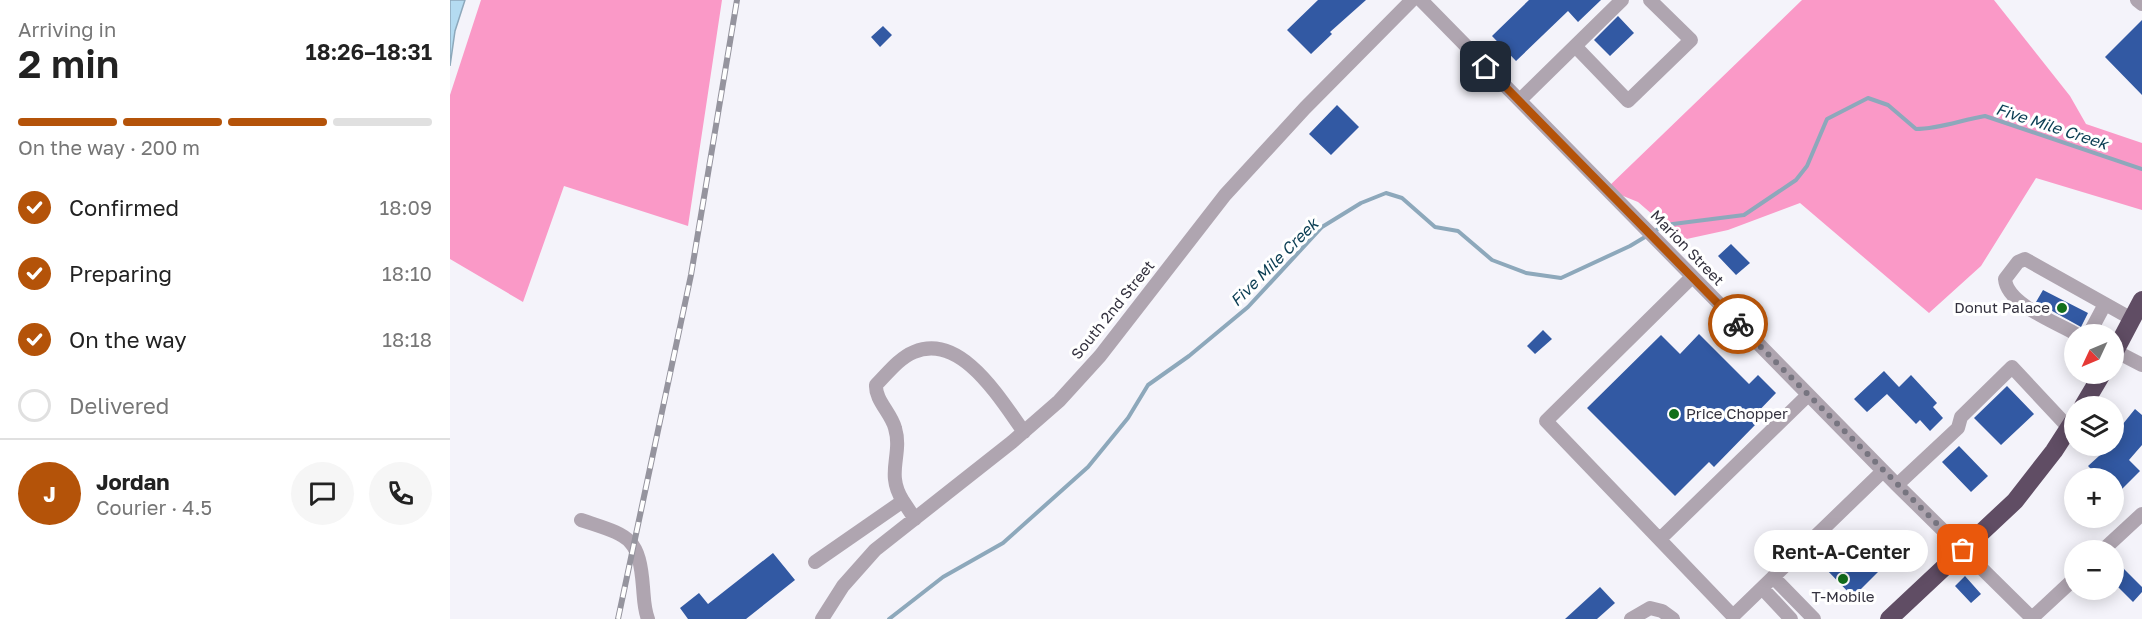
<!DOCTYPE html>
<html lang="en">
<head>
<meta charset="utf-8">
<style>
  :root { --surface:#fff; --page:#f6f6f6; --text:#222; --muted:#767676; --line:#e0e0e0; --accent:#b45309 }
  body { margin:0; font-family:"Golos Text",sans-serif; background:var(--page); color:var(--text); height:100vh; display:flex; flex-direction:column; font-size:22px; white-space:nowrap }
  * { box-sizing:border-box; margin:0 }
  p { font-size:20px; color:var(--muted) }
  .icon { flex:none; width:33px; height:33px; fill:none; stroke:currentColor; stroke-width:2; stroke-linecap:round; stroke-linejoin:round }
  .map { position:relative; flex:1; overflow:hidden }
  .drawer { display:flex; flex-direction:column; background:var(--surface); width:450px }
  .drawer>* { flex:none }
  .needle { width:39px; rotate:226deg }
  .tools { position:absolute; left:1614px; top:324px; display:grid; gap:12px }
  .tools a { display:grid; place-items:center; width:60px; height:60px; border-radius:50%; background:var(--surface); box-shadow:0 3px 15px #0003; font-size:30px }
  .pin { position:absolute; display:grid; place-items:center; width:51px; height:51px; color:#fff; margin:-26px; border-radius:12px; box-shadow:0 3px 9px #0006 }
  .courier { position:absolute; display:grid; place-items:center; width:60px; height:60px; margin:-30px; border:4px solid #b45309; border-radius:50%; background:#fff; color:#222; box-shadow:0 2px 8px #0007 }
  .bubble { position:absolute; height:42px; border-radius:21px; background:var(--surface); box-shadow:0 3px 15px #0003; font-size:20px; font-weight:600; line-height:42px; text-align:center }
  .head em { font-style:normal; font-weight:600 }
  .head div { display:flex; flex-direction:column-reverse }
  .head { display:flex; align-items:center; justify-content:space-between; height:102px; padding:0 18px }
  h1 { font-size:39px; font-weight:600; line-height:45px }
  .bar { display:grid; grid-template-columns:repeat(4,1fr); gap:9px 6px; align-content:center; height:72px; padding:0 18px }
  .bar i { height:8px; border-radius:4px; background:var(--line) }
  .bar .on { background:var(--accent) }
  .bar p { grid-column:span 4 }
  .line { display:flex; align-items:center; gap:15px; padding:0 18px; border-top:2px solid var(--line) }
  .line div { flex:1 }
  .round { display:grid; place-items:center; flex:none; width:63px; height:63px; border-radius:32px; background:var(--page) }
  ol { padding:0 18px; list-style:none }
  li { display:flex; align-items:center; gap:18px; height:66px }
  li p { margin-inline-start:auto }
  li .icon { padding:6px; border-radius:50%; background:var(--accent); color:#fff; stroke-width:4 }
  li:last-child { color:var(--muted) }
  li i { width:33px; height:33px; border:3px solid var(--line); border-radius:50% }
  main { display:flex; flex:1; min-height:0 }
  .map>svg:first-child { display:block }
  .forest { fill:#fa99c7 }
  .water { fill:#b4dbf1; stroke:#8da8bb; stroke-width:1.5 }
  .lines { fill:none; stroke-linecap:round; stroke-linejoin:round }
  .stream { stroke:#8da8bb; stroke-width:4 }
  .building { fill:#3259a3 }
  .minor { stroke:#afa5b0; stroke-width:14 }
  .highway { stroke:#604d64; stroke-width:18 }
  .rail-casing { stroke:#95949e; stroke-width:6 }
  .rail { stroke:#fff; stroke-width:4; stroke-dasharray:11; stroke-linecap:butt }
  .done { stroke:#777580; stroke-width:6; stroke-dasharray:0 10.8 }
  .route { stroke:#b45309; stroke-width:8 }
  .poi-dot { fill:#126f1c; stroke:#fff; stroke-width:2 }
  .labels { text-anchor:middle; stroke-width:6; stroke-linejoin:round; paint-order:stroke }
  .street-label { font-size:15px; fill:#33313e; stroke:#fff }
  .poi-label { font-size:15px; fill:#33313e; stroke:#fff; text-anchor:end }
  .water-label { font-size:16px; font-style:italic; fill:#0a3d53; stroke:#fff }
</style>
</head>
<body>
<main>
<section class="drawer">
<div class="head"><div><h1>2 min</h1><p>Arriving in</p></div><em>18:26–18:31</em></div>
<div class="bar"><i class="on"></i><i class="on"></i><i class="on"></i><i></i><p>On the way · 200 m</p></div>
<ol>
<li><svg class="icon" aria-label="check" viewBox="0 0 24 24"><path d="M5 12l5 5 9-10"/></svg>Confirmed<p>18:09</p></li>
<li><svg class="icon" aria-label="check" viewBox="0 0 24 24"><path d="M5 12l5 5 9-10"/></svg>Preparing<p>18:10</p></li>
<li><svg class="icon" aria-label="check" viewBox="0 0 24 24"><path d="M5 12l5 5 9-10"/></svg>On the way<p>18:18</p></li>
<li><i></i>Delivered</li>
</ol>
<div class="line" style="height:108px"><b class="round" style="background:var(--accent);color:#fff">J</b><div><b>Jordan</b><p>Courier · 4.5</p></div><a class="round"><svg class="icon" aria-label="chat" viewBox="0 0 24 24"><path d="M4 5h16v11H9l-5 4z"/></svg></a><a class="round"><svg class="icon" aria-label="phone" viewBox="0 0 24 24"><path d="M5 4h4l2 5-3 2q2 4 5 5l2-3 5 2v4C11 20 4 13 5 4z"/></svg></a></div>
</section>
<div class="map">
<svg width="1692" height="619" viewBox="0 0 1692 619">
  <rect width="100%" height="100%" fill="#f4f3fa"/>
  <path class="forest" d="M 31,0 L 272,0 L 238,226 L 114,186 L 73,302 L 0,259 L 0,95 Z
    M 1352,0 L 1544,0 L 1620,96 L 1636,124 L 1692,143 L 1692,210 L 1586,178 L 1531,266 L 1479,313 L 1350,203 L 1278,230 L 1232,240 L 1188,202 L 1156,189 Z"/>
  <path class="water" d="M 0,0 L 15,0 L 5,31 L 0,66 Z"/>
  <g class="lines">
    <path class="stream" d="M 439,619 L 493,577 L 553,543 L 638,467 L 678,418 L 698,385 L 739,356 L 798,307 L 872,227 L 911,203 L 936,193 L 952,198 L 985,227 L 1008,231 L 1042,260 L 1076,273 L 1111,278 L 1180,246 L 1215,225 L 1294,215 L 1346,180 L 1357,166 L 1377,119 L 1418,98 L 1438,105 L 1466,129 C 1490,129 1511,120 1535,116 L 1692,169"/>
  </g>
  <path class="building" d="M 868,0 L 916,0 L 880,32 L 882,34 L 861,54 L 837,30 Z
    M 1079,0 L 1151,0 L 1128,22 L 1118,11 L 1066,61 L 1042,36 Z
    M 1168,16 L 1184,33 L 1160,56 L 1144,40 Z
    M 1692,20 L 1692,95 L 1655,57 Z
    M 433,26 L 442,35 L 430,47 L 421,37 Z
    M 887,105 L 909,127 L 881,155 L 859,134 Z
    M 1281,244 L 1300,263 L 1286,275 L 1268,256 Z
    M 1593,290 L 1638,313 L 1631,327 L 1586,302 Z
    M 1093,330 L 1102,339 L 1085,354 L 1077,346 Z
    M 1249,334 L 1299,384 L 1308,375 L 1326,393 L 1300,420 L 1305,425 L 1264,467 L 1259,462 L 1225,496 L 1137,408 L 1211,335 L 1230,354 Z
    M 1434,371 L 1449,387 L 1461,375 L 1487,403 L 1483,407 L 1493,418 L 1480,431 L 1470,420 L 1466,424 L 1437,394 L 1417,412 L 1404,399 Z
    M 1557,386 L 1584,414 L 1551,445 L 1524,418 Z
    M 1685,409 L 1692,415 L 1692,445 L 1679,460 L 1690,471 L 1664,497 L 1664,478 L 1650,478 L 1638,466 L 1660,446 L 1664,446 L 1664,435 Z
    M 1509,446 L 1538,476 L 1521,492 L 1492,462 Z
    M 1406,538 L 1434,566 L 1403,597 L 1375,568 Z
    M 323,553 L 345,580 L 296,619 L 238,619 L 230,608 L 249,593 L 258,604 Z
    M 1664,559 L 1692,587 L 1692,592 L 1683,602 L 1664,583 Z
    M 1515,576 L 1531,594 L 1521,603 L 1505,586 Z
    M 1150,587 L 1165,603 L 1147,619 L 1115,619 Z"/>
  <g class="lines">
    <path class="minor" d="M 971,0 L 1447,485 L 1583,619
      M 1687,0 L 1692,4
      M 1125,46 L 1178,101 L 1241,40 L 1200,0
      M 1070,100 L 1172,0
      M 1242,277 L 1096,421 L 1283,616 L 1433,471
      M 1626,334 C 1605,322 1557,304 1555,279 L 1568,262 L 1575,259 L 1682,319
      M 1639,334 L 1655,304
      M 1665,351 L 1692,365
      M 1447,485 L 1508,428 L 1511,417 L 1562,367 L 1619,428
      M 453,501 C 435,473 453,455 445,428 C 441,413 425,400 426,385 C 437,374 449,358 464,352 C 511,332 550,399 574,432
      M 131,520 C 178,536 189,535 193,587 C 194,598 194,609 198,619
      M 1210,539 L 1358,395
      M 1653,550 L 1692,514
      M 365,562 L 453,501 L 465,519
      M 1323,577 L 1364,619
      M 1312,588 L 1341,619
      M 1582,618 L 1624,579
      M 372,619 L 393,586 L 425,550 L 562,442 L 609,401 L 650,356 L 775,195 L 855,108 L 962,0
      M 1181,619 L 1200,608 L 1212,611 L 1223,619"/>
    <path class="highway" d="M 1664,353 L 1692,300
      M 1633,406 L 1652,374
      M 1439,619 L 1565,501 L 1604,451 L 1624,420"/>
    <g class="rail-casing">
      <path id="rail" d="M 168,619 L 241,275 L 287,0"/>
    </g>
    <use href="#rail" class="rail"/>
  </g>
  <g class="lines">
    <path class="done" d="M 1288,324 L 1513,550"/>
    <path class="route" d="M 1036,67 L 1288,324"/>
  </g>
  <g class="poi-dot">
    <circle cx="1612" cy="308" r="6"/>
    <circle cx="1224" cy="414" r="6"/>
    <circle cx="1393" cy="579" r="6"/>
  </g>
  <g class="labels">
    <g class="street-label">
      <text transform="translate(1237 248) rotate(46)" y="5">Marion Street</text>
      <text transform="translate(663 310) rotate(-51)" y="5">South 2nd Street</text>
    </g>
    <g class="poi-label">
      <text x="1600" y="313">Donut Palace</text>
      <text x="1236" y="419" text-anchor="start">Price Chopper</text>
      <text x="1393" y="602" text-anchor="middle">T-Mobile</text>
    </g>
    <g class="water-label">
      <text transform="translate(1602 126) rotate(18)" y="6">Five Mile Creek</text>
      <text transform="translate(824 262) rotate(-45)" y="6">Five Mile Creek</text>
    </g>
  </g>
</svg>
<div class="tools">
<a><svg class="needle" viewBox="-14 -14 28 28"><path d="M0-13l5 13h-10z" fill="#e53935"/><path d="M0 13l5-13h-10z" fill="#767676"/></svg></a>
<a><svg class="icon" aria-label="layers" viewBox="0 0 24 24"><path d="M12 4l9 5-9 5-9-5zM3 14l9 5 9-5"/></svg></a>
<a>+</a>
<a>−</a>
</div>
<div class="pin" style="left:1513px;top:550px;background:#ea580c"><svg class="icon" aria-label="bag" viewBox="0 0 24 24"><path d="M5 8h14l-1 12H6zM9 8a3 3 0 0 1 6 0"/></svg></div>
<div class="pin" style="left:1036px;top:67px;background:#1f2937"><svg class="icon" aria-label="home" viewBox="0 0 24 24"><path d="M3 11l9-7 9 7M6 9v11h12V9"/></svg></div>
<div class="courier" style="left:1288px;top:324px"><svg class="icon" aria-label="bike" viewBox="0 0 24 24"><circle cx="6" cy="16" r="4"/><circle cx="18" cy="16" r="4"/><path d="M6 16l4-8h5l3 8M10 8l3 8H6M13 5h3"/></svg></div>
<div class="bubble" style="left:1304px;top:530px;width:174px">Rent-A-Center</div>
</div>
</main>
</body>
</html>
